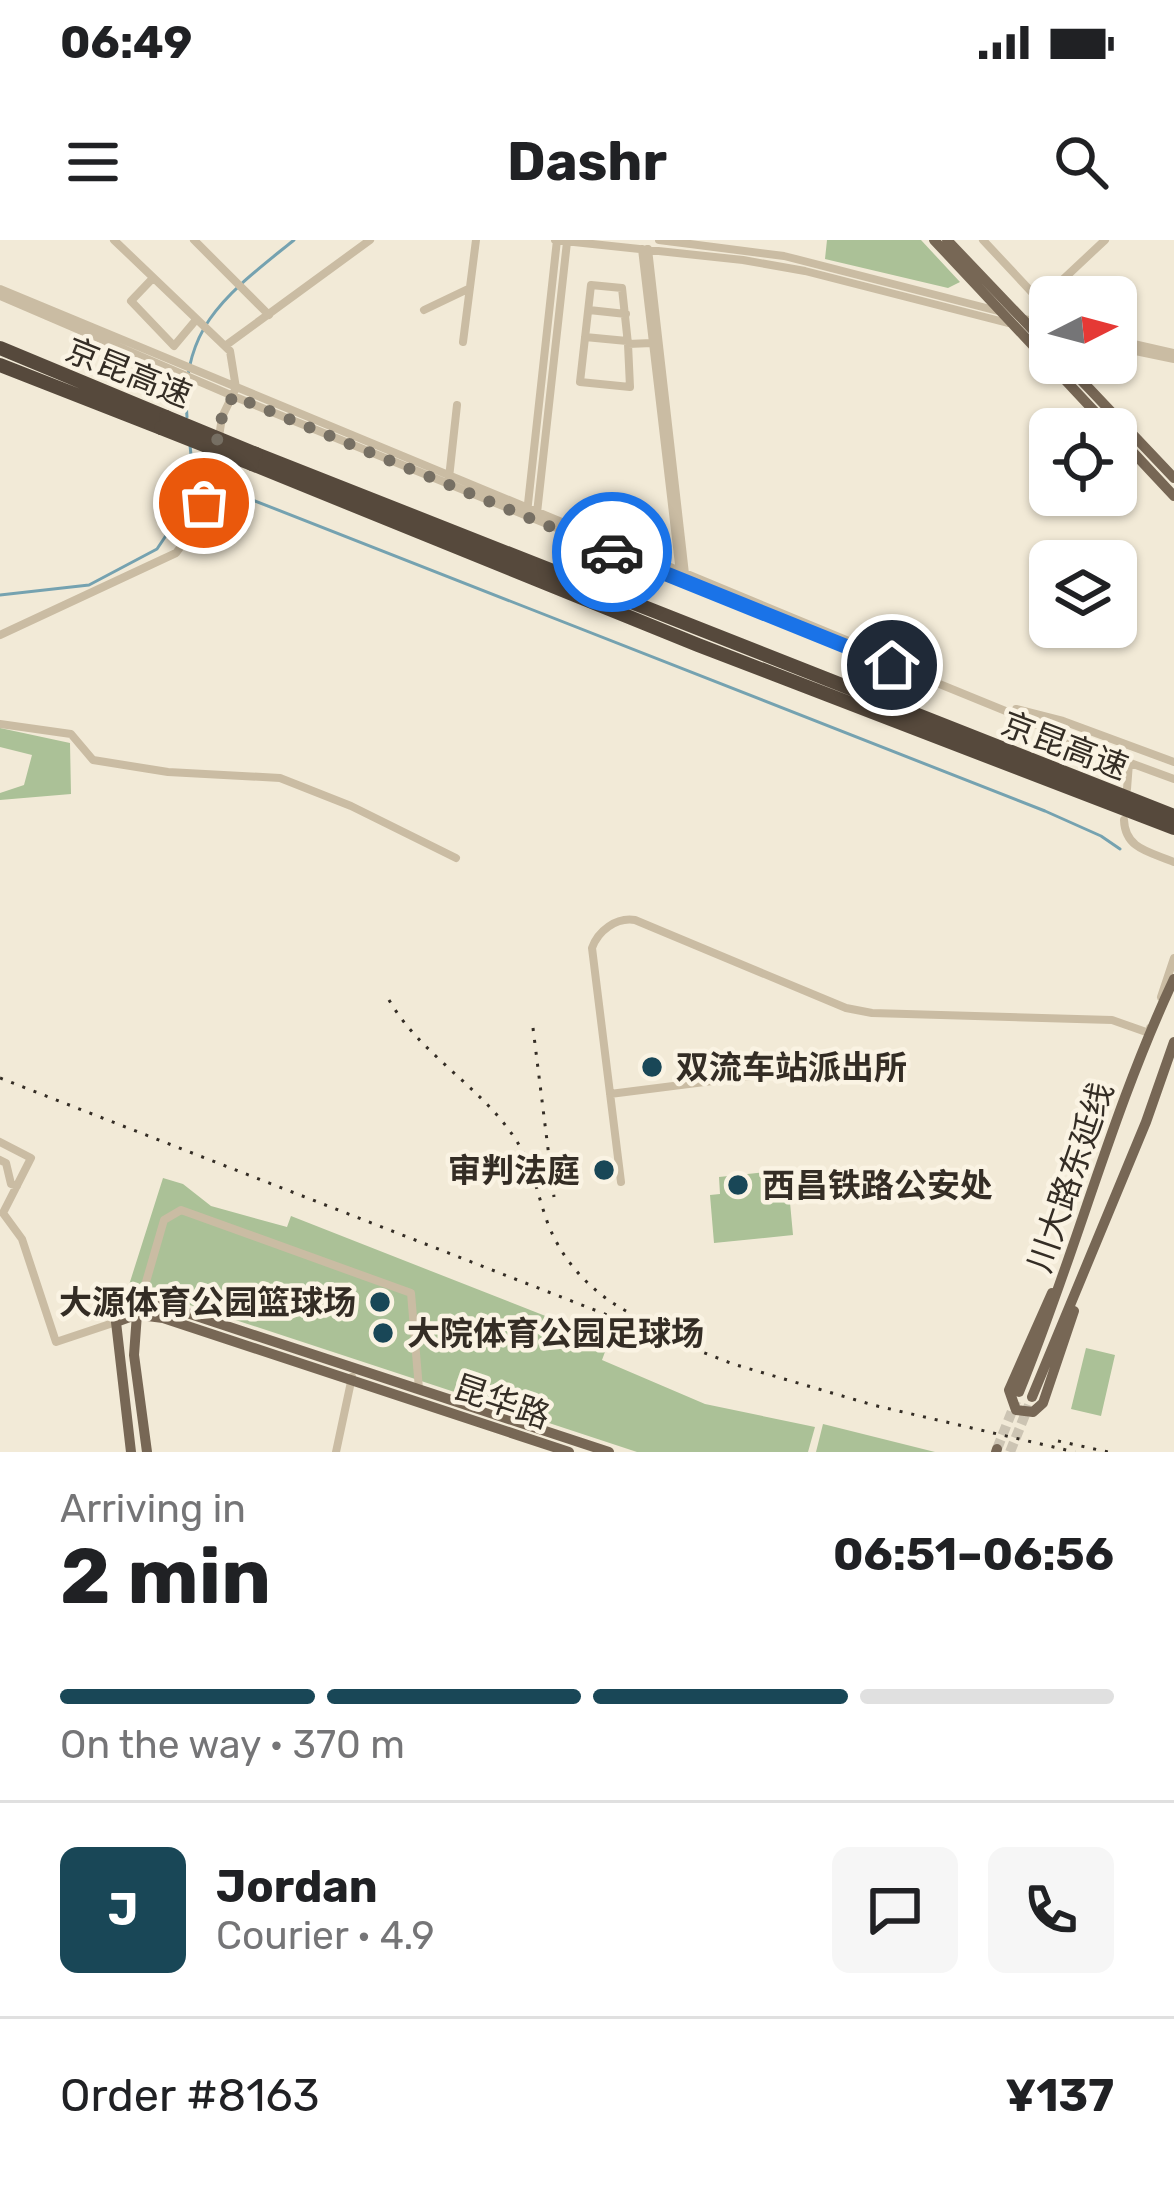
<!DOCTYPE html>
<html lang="en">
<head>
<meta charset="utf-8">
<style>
  :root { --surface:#fff; --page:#f6f6f6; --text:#202124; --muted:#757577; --line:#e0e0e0; --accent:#194757 }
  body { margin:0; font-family:Rubik,"Noto Sans SC",sans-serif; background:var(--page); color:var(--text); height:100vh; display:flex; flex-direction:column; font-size:45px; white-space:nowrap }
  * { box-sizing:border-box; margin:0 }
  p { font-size:39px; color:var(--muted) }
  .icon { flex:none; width:66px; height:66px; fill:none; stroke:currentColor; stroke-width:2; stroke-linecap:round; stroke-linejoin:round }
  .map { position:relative; height:1212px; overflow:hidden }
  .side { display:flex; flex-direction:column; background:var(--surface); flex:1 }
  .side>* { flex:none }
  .needle { width:78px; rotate:84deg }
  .buttons { position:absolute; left:1029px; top:36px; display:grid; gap:24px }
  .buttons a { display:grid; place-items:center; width:108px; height:108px; border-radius:18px; background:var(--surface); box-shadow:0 3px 9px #0004; font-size:60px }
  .pin { position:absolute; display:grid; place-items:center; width:102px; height:102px; color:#fff; margin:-51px; border:6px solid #fff; border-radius:50%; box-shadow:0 3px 12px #0007 }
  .courier { position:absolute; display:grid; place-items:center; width:120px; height:120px; margin:-60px; border:9px solid #1a73e8; border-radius:50%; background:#fff; color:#222; box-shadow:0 3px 15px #0007 }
  .summary em { font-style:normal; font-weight:700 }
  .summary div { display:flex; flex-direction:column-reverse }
  .summary { display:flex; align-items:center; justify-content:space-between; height:204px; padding:0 60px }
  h1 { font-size:78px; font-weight:700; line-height:90px }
  .bar { display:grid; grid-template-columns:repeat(4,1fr); gap:18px 12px; align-content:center; height:144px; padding:0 60px }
  .bar i { height:15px; border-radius:9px; background:var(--line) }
  .bar .on { background:var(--accent) }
  .bar p { grid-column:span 4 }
  .line { display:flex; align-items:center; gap:30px; padding:0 60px; border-top:3px solid var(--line) }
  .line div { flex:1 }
  .round { display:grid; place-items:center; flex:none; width:126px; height:126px; border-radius:18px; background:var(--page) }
  .status { display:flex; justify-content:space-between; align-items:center; height:84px; padding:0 60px; background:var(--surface); direction:ltr }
  .status svg { height:33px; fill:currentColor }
  header { display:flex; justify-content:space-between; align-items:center; height:156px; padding:0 60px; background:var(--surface); font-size:54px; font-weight:700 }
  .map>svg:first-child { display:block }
  .green { fill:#abc197 }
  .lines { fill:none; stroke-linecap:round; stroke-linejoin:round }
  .stream { stroke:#75a2b0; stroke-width:3 }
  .major-tunnel { stroke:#ccc4b3; stroke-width:10; stroke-dasharray:10 5; stroke-linecap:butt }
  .minor { stroke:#cabca3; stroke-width:8 }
  .major { stroke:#776755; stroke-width:10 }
  .highway { stroke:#56493c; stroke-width:14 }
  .rail { stroke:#342d25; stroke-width:3; stroke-dasharray:3 9; stroke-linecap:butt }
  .highway-bridge { stroke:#56493c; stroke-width:14 }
  .done { stroke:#766f63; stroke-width:12; stroke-dasharray:0 21.6 }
  .route { stroke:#1a73e8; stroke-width:15 }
  .poi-dot { fill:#194757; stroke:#faf3e3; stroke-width:4.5 }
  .labels { text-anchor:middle; stroke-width:9; stroke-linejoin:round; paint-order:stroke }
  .street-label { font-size:33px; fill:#342d25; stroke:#faf3e3 }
  .poi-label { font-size:33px; font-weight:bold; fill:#342d25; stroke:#faf3e3; text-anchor:start }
</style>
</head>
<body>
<div class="status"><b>06:49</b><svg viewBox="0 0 49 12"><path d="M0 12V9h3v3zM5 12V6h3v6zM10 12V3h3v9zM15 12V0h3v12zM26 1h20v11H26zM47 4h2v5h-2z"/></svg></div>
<header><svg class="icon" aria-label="menu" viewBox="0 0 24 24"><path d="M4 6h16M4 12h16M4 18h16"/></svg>Dashr<svg class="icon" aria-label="search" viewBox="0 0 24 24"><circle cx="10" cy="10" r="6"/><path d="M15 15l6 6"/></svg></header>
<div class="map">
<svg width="1174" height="1212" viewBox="0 0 1174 1212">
  <rect width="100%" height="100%" fill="#f2ead7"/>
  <path class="green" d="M 827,0 L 921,0 L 960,42 L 948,48 L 825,19 Z
    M 0,488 L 70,503 L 71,554 L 0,560 L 0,553 L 24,545 L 32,515 L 0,507 Z
    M 787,930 L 793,995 L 714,1003 L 710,955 L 720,954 L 719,937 Z
    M 163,938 L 183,944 L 211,966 L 287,987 L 291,976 L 609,1101 L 602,1120 L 705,1164 L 815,1187 L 808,1212 L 637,1212 L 129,1045 Z
    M 1086,1108 L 1115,1115 L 1101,1176 L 1071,1169 Z
    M 823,1184 L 935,1212 L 936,1212 L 816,1212 Z"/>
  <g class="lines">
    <path class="stream" d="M 187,177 C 179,86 230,52 294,0
      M 222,248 L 1045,571 L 1101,596 L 1120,609
      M 0,355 L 89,345 L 157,309 L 185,267 L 192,225 L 190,205"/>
    <path class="major-tunnel" d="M 997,1209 L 1016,1161
      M 1010,1212 L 1029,1165"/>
    <path class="minor" d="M 114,0 L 230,111 L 236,148 L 222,177 L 219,197
      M 194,0 L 269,75
      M 555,0 L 743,20 L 805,31 L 1008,83
      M 659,0 L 784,16 L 998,71
      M 983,0 L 1040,61 L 1105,0
      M 642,9 L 680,333
      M 648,9 L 685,334
      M 153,38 L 131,61 L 174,106 L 195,81
      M 0,49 L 880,414
      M 0,56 L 233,156 L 1018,476 L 1076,503 L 1174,539
      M 424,70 L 468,49
      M 589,70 L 626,74
      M 1024,79 L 1050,85
      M 585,97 L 627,101
      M 1116,100 L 1174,113
      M 463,102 L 476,0
      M 628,104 L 630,147 L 580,142 L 591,45 L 622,48 L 628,104 L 652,103
      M 225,106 L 370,0
      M 1116,107 L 1174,119
      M 449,238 L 457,165
      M 527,273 L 557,0
      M 537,273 L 567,2
      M 0,395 L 176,313 C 200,284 210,248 216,212
      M 1016,469 L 1063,481 L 1174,522
      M 0,484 L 71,494 L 93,520 L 168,532 L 280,538 L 351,566 L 456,618
      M 1127,549 L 1129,523
      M 1124,580 C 1125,609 1150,612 1174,622
      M 1161,757 L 1174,718
      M 610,854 L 776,833 L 806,838
      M 0,902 L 31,918 L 3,973 L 22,999 L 56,1102 L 116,1082
      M 0,920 L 6,923 L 11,944 L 17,946
      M 621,942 L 592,708 C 598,691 616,677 635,680 L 846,768 L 872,773 L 1112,780 L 1149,793 L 1150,788
      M 137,1073 L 164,980 L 181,970 L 411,1053 L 419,1149
      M 336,1212 L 352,1137"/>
    <path class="major" d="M 934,0 L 1111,189
      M 947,0 L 1050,108
      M 1065,123 L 1174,238
      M 1116,194 L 1174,256
      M 1052,1053 L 1009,1150 L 1016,1170 L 1033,1172 L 1043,1163 L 1074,1071
      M 137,1074 L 134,1115 L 147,1212
      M 140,1075 L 163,1078 L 569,1212
      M 1019,1152 C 1075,1016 1111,873 1174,739
      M 1032,1157 L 1146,882 L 1174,802
      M 131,1212 L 116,1082 L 163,1065 L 609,1212
      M 996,1212 L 997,1209"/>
    <path class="highway" d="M 0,108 L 166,177
      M 0,125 L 161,188
      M 256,214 L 1174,576
      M 252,224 L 698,405 L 1174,588"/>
    <path class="rail" d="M 389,760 C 420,814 480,846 514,897 C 533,925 537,954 548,984 C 563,1022 592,1053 628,1072
      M 533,788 L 554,957
      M 0,838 L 733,1124 L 873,1165 L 1075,1212
      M 1058,1201 L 1108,1212"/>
    <path class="highway-bridge" d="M 166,177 L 256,214
      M 161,188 L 252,224"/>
  </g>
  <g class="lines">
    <path class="done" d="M 204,263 L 222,177 L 233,156 L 612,312"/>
    <path class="route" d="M 612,312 L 892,425"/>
  </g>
  <g class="poi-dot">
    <circle cx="652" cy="827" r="12"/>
    <circle cx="604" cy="930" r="12"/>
    <circle cx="738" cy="945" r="12"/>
    <circle cx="380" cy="1062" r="12"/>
    <circle cx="383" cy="1093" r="12"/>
  </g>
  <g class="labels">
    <g class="street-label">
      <text transform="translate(129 132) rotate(22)" y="12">京昆高速</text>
      <text transform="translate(1065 505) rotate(21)" y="12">京昆高速</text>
      <text transform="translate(1070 937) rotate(-71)" y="12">川大路东延线</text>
      <text transform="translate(502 1161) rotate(19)" y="12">昆华路</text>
    </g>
    <g class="poi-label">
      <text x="676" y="839">双流车站派出所</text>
      <text x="580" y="942" text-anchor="end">审判法庭</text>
      <text x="762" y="957">西昌铁路公安处</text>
      <text x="356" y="1074" text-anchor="end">大源体育公园篮球场</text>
      <text x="407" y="1105">大院体育公园足球场</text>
    </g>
  </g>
</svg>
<div class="buttons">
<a><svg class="needle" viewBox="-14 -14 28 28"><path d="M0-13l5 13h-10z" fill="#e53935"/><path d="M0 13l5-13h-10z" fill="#757577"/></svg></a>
<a><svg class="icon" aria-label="locate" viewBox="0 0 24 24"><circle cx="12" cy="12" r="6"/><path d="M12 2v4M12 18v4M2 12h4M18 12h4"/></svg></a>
<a><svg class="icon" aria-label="layers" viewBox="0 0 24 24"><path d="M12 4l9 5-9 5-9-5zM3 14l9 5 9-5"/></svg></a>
</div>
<div class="pin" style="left:204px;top:263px;background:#ea580c"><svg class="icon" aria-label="bag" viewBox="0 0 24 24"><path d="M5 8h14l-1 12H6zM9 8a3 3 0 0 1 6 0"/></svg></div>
<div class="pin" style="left:892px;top:425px;background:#1f2937"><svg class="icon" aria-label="home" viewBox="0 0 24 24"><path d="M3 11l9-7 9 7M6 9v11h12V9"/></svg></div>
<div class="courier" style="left:612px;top:312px"><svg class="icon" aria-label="car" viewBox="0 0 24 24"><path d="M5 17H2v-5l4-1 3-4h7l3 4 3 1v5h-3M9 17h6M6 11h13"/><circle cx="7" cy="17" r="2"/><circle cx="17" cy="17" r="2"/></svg></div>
</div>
<section class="side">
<div class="summary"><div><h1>2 min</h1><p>Arriving in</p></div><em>06:51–06:56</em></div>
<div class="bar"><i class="on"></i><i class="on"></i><i class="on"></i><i></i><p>On the way · 370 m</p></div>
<div class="line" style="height:216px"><b class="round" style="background:var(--accent);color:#fff">J</b><div><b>Jordan</b><p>Courier · 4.9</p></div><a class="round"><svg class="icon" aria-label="chat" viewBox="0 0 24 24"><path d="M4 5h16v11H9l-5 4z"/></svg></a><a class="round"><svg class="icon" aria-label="phone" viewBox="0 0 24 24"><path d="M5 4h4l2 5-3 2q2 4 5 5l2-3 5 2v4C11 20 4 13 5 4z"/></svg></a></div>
<div class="line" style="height:156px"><div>Order #8163</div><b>¥137</b></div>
</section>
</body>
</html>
